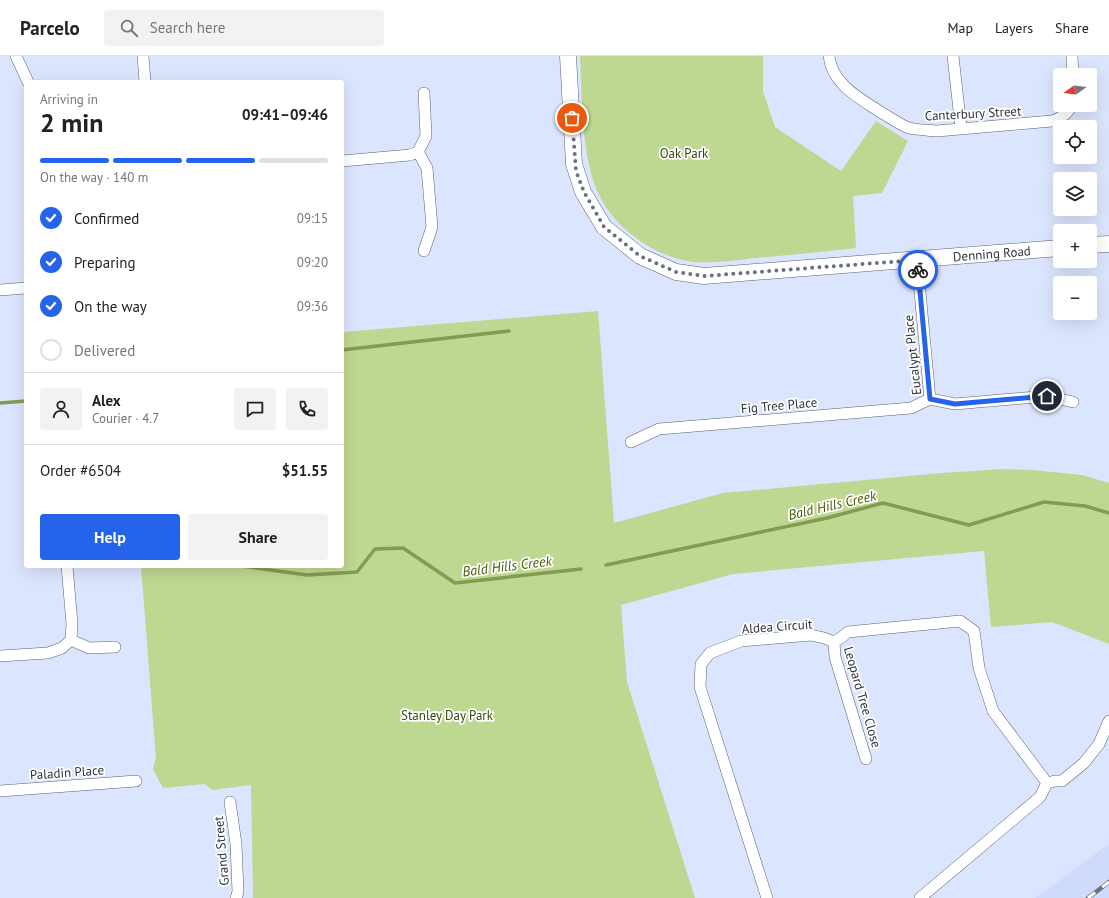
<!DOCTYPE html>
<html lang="en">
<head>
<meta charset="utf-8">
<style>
  :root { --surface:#fff; --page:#f2f2f2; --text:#222; --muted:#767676; --line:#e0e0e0; --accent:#2563eb }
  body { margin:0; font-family:"PT Sans",sans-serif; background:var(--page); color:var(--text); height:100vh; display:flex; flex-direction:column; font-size:15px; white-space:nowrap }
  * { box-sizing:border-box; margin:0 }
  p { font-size:13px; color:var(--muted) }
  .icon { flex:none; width:22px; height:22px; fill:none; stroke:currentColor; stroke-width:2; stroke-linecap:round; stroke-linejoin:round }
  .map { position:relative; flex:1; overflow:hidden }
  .sheet { position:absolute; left:24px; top:24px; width:320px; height:488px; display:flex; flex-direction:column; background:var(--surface); border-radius:4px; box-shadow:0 4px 16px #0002 }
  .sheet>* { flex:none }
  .needle { width:26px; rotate:256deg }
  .controls { position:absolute; left:1053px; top:12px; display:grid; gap:8px }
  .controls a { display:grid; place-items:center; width:44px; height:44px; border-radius:4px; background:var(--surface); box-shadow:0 4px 16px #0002; font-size:20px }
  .pin { position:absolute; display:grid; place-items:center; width:34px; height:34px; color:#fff; margin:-17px; border:2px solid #fff; border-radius:50%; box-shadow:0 1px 4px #0007 }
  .courier { position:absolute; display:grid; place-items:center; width:40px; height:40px; margin:-20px; border:3px solid #2563eb; border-radius:50%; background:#fff; color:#222; box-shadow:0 1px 5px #0007 }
  .headline em { font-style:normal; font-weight:600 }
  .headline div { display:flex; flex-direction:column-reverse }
  .headline { display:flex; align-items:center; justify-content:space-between; height:68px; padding:0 16px }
  h1 { font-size:26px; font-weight:600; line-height:30px }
  .bar { display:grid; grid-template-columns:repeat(4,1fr); gap:6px 4px; align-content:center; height:48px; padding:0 16px }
  .bar i { height:5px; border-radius:3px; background:var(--line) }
  .bar .selected { background:var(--accent) }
  .bar p { grid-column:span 4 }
  .line { display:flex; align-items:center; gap:10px; padding:0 16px; border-top:1px solid var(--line) }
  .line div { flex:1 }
  .round { display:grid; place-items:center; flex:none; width:42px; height:42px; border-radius:4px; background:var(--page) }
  ol { padding:0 16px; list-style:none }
  li { display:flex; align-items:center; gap:12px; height:44px }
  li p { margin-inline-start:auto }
  li .icon { padding:4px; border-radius:50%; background:var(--accent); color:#fff; stroke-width:4 }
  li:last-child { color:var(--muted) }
  li i { width:22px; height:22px; border:2px solid var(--line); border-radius:50% }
  .primary-button { display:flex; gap:8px; margin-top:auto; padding:8px 16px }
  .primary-button a { flex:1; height:46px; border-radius:4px; background:var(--accent); color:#fff; font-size:16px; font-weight:600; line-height:46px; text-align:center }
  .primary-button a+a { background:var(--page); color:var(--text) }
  header { display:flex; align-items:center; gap:24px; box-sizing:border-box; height:56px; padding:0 20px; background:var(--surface); border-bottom:1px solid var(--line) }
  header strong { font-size:19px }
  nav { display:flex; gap:22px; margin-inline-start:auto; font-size:14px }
  .search { width:280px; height:36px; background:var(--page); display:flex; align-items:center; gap:10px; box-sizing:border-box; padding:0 14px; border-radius:4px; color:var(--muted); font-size:15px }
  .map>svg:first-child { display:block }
  .built { fill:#d0dafa }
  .green { fill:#bed791 }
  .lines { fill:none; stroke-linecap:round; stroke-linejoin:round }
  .stream { stroke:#839c52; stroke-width:3.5 }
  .street-casing { stroke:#5b6277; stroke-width:12 }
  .secondary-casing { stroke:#5b6277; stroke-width:17 }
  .street { stroke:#fff; stroke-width:11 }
  .secondary { stroke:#fff; stroke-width:16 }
  .rail-casing { stroke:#6d7281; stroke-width:4.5 }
  .rail { stroke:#fff; stroke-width:3; stroke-dasharray:9; stroke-linecap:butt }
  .done { stroke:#6c717f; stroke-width:4; stroke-dasharray:0 7.2 }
  .route { stroke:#2563eb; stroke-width:5 }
  .labels { text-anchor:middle; stroke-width:3.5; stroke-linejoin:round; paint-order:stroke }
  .street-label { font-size:13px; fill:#2f323b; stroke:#fff }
  .park-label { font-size:13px; fill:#36460f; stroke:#fff }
  .water-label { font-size:14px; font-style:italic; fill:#475d08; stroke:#fff }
</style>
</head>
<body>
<header>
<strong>Parcelo</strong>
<div class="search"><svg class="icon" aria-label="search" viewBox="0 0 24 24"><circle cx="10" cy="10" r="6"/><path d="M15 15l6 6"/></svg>Search here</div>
<nav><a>Map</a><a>Layers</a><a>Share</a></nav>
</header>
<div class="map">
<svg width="1109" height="842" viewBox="0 0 1109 842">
  <rect width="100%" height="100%" fill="#dce5fe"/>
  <path class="built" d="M 1109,788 L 1109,842 L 1035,842 Z"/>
  <path class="green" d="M 580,0 L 763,0 L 763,35 L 775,71 L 841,115 L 876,65 L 908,85 L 882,137 L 853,140 L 856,192 C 822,196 789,199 756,202 C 735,204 714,208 693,206 C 653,201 610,169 596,132 C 581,94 582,41 580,0 Z
    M 598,255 L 614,467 L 723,437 L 942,417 L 1003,413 L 1032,414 L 1082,419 L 1109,427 L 1109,588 L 1052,566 L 991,571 L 984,495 L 733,518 L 621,549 L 627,626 L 695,842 L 253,842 L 251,729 L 212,734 L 205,728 L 163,732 L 153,713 L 156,702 L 141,510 L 342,510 L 342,276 Z"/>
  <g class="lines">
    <path class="stream" d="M 342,294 L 509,275
      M 0,347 L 26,345
      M 606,509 L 827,462 L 883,447 L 969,469 L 1044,446 L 1085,450 L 1109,457
      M 242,510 L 307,519 L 357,516 L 375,493 L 403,492 L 455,527 L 581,513"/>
    <g class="street-casing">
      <path id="street" d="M 16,0 L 28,26
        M 143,0 L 145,26
        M 829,0 C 832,29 861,43 882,57 C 891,62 900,69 909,72 C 918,74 928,74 937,75 L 1052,65 C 1062,62 1067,58 1072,49
        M 953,0 L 961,72
        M 1072,0 L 1073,19
        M 418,96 L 427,112 L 432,171 L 424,195
        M 342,105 L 410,99 L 418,96 L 426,80 L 424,37
        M 917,204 L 930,343 L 955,348 L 1047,340 L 1073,346
        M 0,234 L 26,232
        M 631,386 L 659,373 L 911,352 L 930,343
        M 67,510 L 72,568 L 71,584
        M 834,586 L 835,601 L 866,703
        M 0,600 L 48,597 L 62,592 L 71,584 L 89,592 L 115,591
        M 1047,727 L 1055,725 L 1062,725 L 1084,707 L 1099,688 L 1109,665
        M 0,735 L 136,725
        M 230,746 L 236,788 L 238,836 L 236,842
        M 767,842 L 700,631 L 701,608 L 710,597 L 741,585 L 811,579 L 824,582 L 834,586 L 842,581 L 848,576 L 960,565 L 974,575 L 979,612 L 993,655 L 1047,727 L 1040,741 L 920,842"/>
    </g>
    <g class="secondary-casing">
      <g id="secondary">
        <path id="s1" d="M 568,0 L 574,108 L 583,136 L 604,171 L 640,200 L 676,216 L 704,220 L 1060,192"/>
        <path d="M 1090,189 L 1109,188"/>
      </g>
    </g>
    <use href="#street" class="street"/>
    <use href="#secondary" class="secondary"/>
    <g class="rail-casing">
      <path id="rail" d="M 1088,842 L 1109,826"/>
    </g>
    <use href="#rail" class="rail"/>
  </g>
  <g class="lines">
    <path class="done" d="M 572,62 L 576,115 L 584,136 L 604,171 L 640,200 L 676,216 L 704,220 L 917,204 L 918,214"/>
    <path class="route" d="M 918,214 L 930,343 L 955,348 L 1047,340"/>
  </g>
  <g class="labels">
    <g class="street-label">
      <text transform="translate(973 57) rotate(-3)" y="5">Canterbury Street</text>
      <text dy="5" stroke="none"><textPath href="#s1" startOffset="581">Denning Road</textPath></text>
      <text transform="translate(912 299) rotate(-96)" y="5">Eucalypt Place</text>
      <text transform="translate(779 349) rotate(-5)" y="5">Fig Tree Place</text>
      <text transform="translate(777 570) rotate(-4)" y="5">Aldea Circuit</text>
      <text transform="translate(863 641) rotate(74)" y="5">Leopard Tree Close</text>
      <text transform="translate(67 716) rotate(-4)" y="5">Paladin Place</text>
      <text transform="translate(221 795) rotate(-95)" y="5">Grand Street</text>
    </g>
    <g class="park-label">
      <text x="684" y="102">Oak Park</text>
      <text x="447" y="664">Stanley Day Park</text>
    </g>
    <g class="water-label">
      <text transform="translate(832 449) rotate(-13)" y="5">Bald Hills Creek</text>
      <text transform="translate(507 510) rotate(-7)" y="5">Bald Hills Creek</text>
    </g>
  </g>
</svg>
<div class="controls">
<a><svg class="needle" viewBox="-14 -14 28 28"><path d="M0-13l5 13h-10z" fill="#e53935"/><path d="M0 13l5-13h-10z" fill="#767676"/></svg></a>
<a><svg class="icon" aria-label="locate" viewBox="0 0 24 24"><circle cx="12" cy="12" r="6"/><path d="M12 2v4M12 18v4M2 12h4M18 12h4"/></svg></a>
<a><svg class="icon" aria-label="layers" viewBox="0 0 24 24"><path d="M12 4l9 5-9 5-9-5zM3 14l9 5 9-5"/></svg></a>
<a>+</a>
<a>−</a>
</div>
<div class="pin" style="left:572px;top:62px;background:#ea580c"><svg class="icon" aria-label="bag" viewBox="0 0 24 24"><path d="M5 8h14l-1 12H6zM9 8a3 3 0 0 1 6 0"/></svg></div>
<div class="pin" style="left:1047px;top:340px;background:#1f2937"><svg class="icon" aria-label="home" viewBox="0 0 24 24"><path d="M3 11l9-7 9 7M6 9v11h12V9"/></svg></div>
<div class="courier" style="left:918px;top:214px"><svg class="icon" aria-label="bike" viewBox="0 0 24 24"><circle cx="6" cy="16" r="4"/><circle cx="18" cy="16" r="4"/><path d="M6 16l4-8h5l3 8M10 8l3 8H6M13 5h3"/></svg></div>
<section class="sheet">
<div class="headline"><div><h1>2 min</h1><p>Arriving in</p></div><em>09:41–09:46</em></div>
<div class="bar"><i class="selected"></i><i class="selected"></i><i class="selected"></i><i></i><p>On the way · 140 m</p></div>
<ol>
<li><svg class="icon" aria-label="check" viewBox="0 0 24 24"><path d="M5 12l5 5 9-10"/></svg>Confirmed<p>09:15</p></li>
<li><svg class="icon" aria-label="check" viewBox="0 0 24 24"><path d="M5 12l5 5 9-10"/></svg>Preparing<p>09:20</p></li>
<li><svg class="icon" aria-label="check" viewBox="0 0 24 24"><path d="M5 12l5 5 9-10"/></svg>On the way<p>09:36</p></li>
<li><i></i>Delivered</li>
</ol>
<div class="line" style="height:72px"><a class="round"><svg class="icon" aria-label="person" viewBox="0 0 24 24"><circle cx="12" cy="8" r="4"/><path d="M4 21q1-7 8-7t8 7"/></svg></a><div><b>Alex</b><p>Courier · 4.7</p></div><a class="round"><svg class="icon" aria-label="chat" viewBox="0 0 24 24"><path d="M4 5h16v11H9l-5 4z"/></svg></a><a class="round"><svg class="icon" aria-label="phone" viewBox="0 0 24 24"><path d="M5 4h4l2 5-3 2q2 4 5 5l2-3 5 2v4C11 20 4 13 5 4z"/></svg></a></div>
<div class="line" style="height:52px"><div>Order #6504</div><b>$51.55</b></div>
<div class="primary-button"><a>Help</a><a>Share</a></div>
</section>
</div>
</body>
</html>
